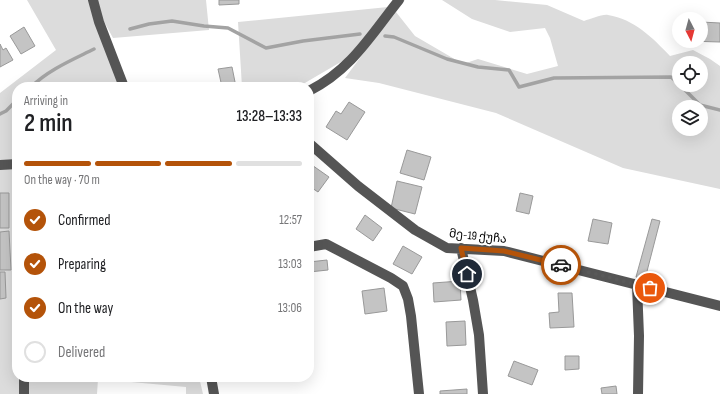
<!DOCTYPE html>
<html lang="en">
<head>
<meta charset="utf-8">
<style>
  :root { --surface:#fff; --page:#f2f2f2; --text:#202124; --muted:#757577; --line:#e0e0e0; --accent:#b45309 }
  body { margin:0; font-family:"Sofia Sans Condensed","Noto Sans Georgian",sans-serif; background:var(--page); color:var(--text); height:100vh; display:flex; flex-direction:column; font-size:15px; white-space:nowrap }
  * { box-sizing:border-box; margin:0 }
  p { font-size:13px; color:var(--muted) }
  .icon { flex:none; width:22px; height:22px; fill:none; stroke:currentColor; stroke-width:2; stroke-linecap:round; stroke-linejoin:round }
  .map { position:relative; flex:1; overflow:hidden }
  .side { position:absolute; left:12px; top:82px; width:302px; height:300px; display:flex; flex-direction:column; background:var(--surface); border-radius:16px; box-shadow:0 4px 16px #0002 }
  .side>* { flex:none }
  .needle { width:26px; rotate:174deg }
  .controls { position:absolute; left:672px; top:12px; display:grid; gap:8px }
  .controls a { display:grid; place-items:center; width:36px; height:36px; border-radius:50%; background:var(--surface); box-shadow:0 4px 16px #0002; font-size:20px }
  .pin { position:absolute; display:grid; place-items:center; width:34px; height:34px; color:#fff; margin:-17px; border:2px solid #fff; border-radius:50%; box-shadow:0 1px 4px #0007 }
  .courier { position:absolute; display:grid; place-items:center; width:40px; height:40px; margin:-20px; border:3px solid #b45309; border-radius:50%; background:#fff; color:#222; box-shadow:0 1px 5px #0007 }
  .overview em { font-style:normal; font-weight:600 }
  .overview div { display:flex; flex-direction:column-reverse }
  .overview { display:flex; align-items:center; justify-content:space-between; height:68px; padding:0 12px }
  h1 { font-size:26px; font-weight:600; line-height:30px }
  .bar { display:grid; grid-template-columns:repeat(4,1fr); gap:6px 4px; align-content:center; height:48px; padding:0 12px }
  .bar i { height:5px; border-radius:3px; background:var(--line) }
  .bar .selected { background:var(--accent) }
  .bar p { grid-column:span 4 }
  ol { padding:0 12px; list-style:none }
  li { display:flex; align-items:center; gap:12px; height:44px }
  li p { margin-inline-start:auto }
  li .icon { padding:4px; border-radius:50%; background:var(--accent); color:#fff; stroke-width:4 }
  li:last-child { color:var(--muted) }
  li i { width:22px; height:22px; border:2px solid var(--line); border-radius:50% }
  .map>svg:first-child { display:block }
  .green { fill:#dcdcdc; fill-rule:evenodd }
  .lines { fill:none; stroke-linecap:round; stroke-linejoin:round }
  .stream { stroke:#a3a3a3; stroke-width:3.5 }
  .building { fill:#c4c4c4; stroke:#999 }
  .minor { stroke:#555; stroke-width:10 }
  .done { stroke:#595959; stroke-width:4; stroke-dasharray:0 7.2 }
  .route { stroke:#b45309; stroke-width:5 }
  .labels { text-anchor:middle; stroke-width:4; stroke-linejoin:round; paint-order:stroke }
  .street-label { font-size:12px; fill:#000; stroke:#fff }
</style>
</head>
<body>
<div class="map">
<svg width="720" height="394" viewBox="0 0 720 394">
  <rect width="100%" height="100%" fill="#fff"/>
  <path class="green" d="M 27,0 L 92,0 L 121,87 L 17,87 L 17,377 L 199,377 L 203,394 L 186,394 L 186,387 L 98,379 L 97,394 L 0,394 L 0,93 L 56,50 Z
    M 97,0 L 206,0 L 209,30 L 113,38 L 101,16 Z
    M 403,0 L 405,0 L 396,12 L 415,36 L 463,64 L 478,59 L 527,74 L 558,66 L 550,38 L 545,28 L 510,32 L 472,19 L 442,0 L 495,0 L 547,5 L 584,21 C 591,19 602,14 608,15 C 634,19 653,38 670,56 L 693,50 L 710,59 L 720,66 L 720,189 L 623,168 L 496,113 L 379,83 L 345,78 ZM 679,63 L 701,63 L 701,85 L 679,85 ZM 679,107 L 701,107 L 701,129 L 679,129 Z
    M 388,7 L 351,56 L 298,87 L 242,87 L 238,22 Z"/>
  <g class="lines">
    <path class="stream" d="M 130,29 L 149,24 L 172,21 L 204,26 L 228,28 L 266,48 L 303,41 L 360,34
      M 385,36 L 394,37 L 447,59 L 478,67 L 509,70 L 519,87 L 554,78 L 671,77 L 679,84
      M 680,85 L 700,105 L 720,110
      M 31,87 C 48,70 72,60 94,49
      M 0,114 L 6,111 L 17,100"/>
  </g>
  <path class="building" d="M 219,0 L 239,0 L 239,4 L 219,5 Z
    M 701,22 L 720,23 L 720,42 L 687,41 L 701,41 Z
    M 24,27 L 35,46 L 21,54 L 10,36 Z
    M 0,44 L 3,50 L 6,48 L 13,60 L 0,67 Z
    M 232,67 L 236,87 L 222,87 L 218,69 Z
    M 349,102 L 365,112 L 347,140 L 326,127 L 336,111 L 341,114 Z
    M 407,150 L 431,157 L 424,180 L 400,173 Z
    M 309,163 L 329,177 L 318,192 L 309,186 Z
    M 397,181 L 422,187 L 415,214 L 391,208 Z
    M 0,193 L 9,193 L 9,228 L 0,228 Z
    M 520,193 L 533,196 L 529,214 L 516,211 Z
    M 365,215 L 382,228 L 373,241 L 356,229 Z
    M 593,219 L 612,223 L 608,244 L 588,241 Z
    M 652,219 L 660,221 L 645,279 L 636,277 Z
    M 9,231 L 11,270 L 0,270 L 0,232 Z
    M 403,246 L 422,257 L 412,274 L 393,264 Z
    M 327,260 L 328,270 L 309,272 L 309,262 Z
    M 0,272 L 5,272 L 6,298 L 0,299 Z
    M 460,281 L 461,300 L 434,302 L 433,283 Z
    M 384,288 L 387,311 L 365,314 L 362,291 Z
    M 558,293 L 572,293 L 574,327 L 550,328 L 549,313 L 559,312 Z
    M 465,321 L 466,345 L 447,346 L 446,322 Z
    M 565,356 L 579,356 L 579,369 L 565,370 Z
    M 514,361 L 538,370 L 532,385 L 508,376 Z
    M 616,386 L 617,394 L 602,394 L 601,388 Z
    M 467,389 L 467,394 L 440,394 L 440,391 Z"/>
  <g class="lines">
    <path class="minor" d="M 93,0 L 99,22 L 124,87
      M 309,91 C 351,70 371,35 399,0
      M 309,143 L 358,186 L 415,230 L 447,248 L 504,251 L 720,306
      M 0,165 L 17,164
      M 309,247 L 326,244 L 391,278 L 403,286 L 408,299 L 411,316 L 419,394
      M 461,248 L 473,300 L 479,335 L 483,394
      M 637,285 L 639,336 L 638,394
      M 24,377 L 24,394
      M 211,377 L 214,394"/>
  </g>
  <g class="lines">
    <path class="done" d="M 561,265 L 650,288"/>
    <path class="route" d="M 467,274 L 461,248 L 504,251 L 561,265"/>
  </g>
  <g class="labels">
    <g class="street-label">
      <text transform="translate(478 236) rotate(6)" y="4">მე-19 ქუჩა</text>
    </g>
  </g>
</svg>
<div class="controls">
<a><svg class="needle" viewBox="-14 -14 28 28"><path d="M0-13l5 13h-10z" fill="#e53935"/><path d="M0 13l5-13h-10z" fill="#757577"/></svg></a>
<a><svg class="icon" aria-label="locate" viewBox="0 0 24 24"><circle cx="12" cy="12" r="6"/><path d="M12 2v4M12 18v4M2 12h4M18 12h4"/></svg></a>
<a><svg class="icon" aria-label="layers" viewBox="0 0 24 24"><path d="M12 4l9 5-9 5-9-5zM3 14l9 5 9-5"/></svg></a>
</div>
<div class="pin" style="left:650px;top:288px;background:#ea580c"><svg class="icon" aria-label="bag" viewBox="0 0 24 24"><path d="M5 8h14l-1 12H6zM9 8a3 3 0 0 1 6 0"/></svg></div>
<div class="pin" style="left:467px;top:274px;background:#1f2937"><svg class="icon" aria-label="home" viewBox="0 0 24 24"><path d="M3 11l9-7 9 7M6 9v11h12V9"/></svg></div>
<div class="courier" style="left:561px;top:265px"><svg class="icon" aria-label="car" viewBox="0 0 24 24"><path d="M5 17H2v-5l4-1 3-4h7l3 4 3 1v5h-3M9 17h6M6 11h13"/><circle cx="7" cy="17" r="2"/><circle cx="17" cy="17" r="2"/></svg></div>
<section class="side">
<div class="overview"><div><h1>2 min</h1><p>Arriving in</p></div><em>13:28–13:33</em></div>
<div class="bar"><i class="selected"></i><i class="selected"></i><i class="selected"></i><i></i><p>On the way · 70 m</p></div>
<ol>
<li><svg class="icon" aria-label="check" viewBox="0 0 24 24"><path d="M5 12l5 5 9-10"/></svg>Confirmed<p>12:57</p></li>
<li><svg class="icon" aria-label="check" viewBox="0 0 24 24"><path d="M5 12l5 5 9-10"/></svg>Preparing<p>13:03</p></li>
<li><svg class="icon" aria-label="check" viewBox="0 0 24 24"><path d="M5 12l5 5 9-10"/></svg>On the way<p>13:06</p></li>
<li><i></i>Delivered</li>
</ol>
</section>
</div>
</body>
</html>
